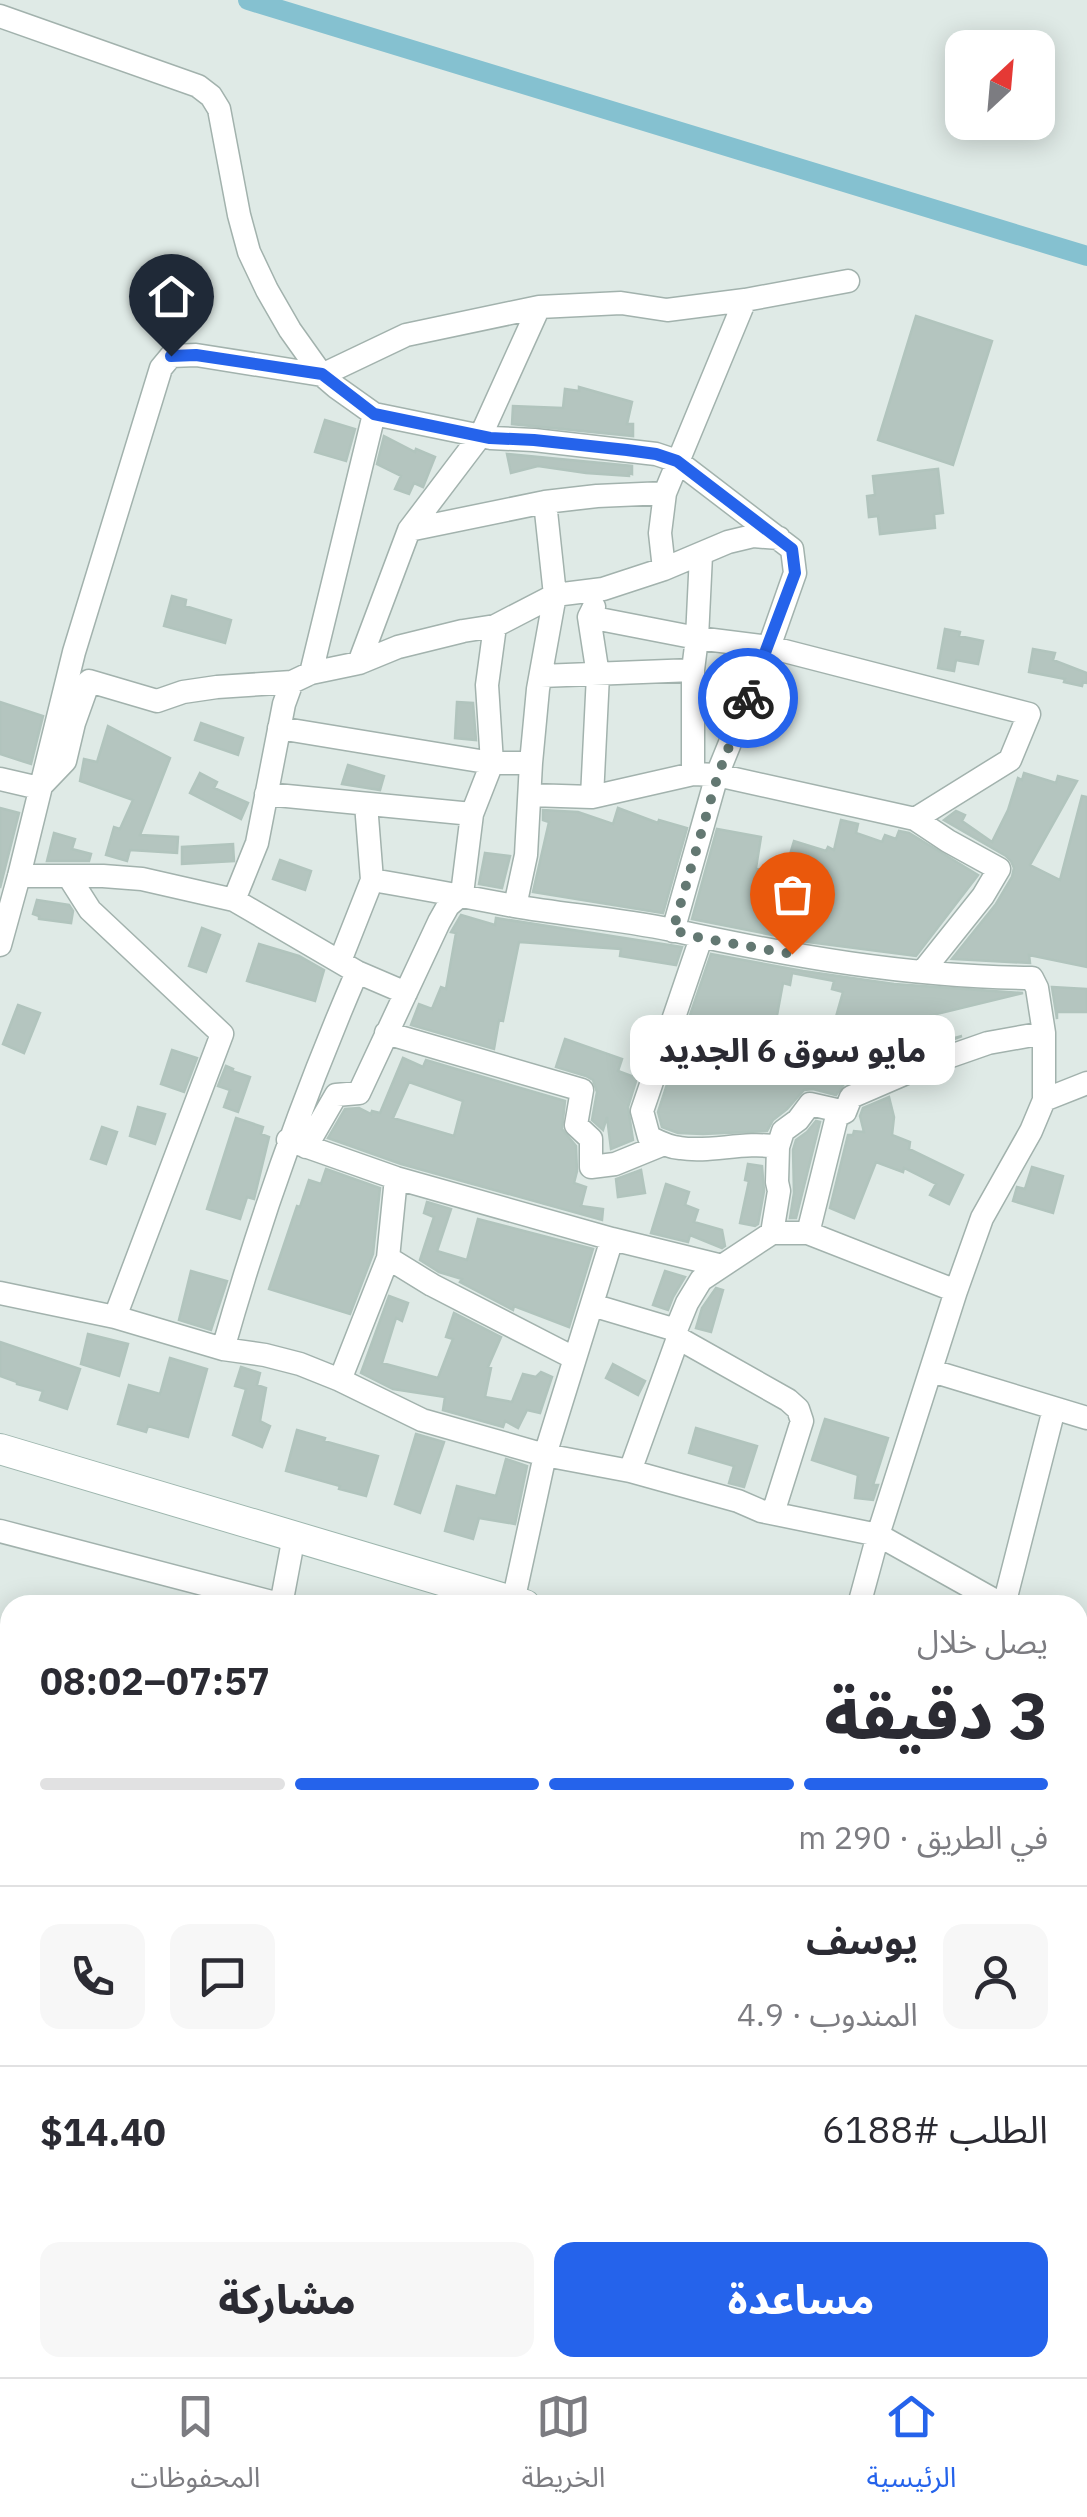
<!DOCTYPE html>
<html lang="ar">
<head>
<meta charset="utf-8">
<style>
  :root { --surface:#fff; --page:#f7f7f7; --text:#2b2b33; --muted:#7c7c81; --line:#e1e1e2; --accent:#2563eb }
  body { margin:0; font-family:"IBM Plex Sans","Noto Sans Arabic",sans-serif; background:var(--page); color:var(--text); direction:rtl; height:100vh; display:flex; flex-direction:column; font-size:38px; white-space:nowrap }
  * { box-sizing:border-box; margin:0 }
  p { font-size:32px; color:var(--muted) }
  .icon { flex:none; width:55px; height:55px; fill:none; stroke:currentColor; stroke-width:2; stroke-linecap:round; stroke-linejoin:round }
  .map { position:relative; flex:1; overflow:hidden; direction:ltr }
  .side { position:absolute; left:0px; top:1595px; width:1088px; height:782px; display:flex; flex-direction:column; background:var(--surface); border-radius:30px 30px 0 0; box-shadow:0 5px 25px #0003; direction:rtl }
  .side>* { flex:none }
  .needle { width:65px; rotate:26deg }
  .tools { position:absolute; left:945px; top:30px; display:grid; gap:20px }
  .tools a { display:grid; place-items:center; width:110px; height:110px; border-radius:20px; background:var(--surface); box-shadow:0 5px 25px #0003; font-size:50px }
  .pin { position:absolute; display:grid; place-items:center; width:85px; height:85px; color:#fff; margin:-102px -42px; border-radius:50% 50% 50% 0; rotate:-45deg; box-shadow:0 0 10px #0007 }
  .pin .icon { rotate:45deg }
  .courier { position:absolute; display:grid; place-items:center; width:100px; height:100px; margin:-50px; border:8px solid #2563eb; border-radius:50%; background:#fff; color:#222; box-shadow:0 2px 12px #0007 }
  .bubble { position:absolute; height:70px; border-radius:20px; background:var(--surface); box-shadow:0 5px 25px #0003; font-size:32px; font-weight:800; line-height:70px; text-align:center; direction:rtl }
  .headline em { font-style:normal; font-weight:800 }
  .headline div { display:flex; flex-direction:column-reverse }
  .headline { display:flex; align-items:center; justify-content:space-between; height:170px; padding:0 40px }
  h1 { font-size:65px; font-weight:800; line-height:75px }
  .bar { display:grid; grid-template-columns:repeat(4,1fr); gap:15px 10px; align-content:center; height:120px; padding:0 40px }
  .bar i { height:12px; border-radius:8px; background:var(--line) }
  .bar .selected { background:var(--accent) }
  .bar p { grid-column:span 4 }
  .line { display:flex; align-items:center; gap:25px; padding:0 40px; border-top:2px solid var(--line) }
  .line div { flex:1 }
  .round { display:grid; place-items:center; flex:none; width:105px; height:105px; border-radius:20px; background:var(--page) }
  .action { display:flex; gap:20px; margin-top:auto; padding:20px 40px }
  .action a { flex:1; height:115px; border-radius:20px; background:var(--accent); color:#fff; font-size:40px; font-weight:800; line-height:115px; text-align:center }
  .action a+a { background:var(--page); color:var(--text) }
  .dock { display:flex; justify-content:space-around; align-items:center; height:140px; border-top:2px solid var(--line); background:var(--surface); font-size:28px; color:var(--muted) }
  .dock a { display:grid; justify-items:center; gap:5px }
  .dock .selected { color:var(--accent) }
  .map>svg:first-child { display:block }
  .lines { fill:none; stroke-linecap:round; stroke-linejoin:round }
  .canal { stroke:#85c1d0; stroke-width:20 }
  .building { fill:#b4c5bf; stroke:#b1c4bd; stroke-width:2.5; fill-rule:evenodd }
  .street-casing { stroke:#a2b2ad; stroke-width:25 }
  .secondary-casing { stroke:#9eb6ae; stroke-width:32 }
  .street { stroke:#fff; stroke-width:22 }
  .secondary { stroke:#fff; stroke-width:30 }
  .done { stroke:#637872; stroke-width:10; stroke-dasharray:0 18 }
  .route { stroke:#2563eb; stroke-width:12 }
</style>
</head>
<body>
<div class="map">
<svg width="1087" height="2377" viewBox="0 0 1087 2377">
  <rect width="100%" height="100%" fill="#dfeae6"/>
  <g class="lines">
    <path class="canal" d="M 248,0 L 1087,256"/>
  </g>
  <path class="building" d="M 916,316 L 992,341 L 953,465 L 878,440 Z
    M 579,387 L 632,402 L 627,424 L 633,424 L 633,436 L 512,424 L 513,406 L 563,408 L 565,389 L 579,391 Z
    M 325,420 L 355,429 L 346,461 L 315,452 Z
    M 384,436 L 415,452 L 416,449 L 435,457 L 423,487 L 414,483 L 409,494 L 395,489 L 401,476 L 377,464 Z
    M 507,454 L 632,466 L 632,474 L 629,473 L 629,476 L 586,473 L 538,466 L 511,473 Z
    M 938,469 L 943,513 L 934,514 L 935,528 L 880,534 L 878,516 L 869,517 L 867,496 L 875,495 L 873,476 Z
    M 172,596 L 186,600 L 185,606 L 231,620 L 225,643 L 164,626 Z
    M 945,629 L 960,632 L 959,636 L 983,641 L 978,664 L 956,660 L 954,671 L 938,668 Z
    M 1033,649 L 1055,653 L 1053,660 L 1087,673 L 1087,683 L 1083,682 L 1082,686 L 1064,682 L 1065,679 L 1029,672 Z
    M 0,702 L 43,716 L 31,764 L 0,754 Z
    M 457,702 L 473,703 L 476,740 L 455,738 Z
    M 201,723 L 243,738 L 238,755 L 195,740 Z
    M 108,726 L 170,758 L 140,835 L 178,837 L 177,853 L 130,850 L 127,861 L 106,855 L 114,827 L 120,829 L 133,800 L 80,781 L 84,759 L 97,762 Z
    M 348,765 L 384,776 L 380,790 L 342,784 Z
    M 200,773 L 217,782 L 214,788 L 248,803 L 241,819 L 190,793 Z
    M 1024,773 L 1056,783 L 1058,776 L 1077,781 L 1030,865 L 1060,880 L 1082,796 L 1087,797 L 1087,967 L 1029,955 L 1030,963 L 952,959 L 996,904 L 1012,877 L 1014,868 L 1011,861 L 1006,856 L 944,820 L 956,811 L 965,815 L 962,821 L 992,842 L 1008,810 L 1018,778 L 1022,780 Z
    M 0,808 L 19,813 L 0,888 Z
    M 618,808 L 658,823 L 659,820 L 687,828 L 663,913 L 533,892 L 549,822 L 543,820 L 543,810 L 578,812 L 613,824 Z
    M 841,820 L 858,824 L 856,833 L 882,842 L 885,835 L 896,839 L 899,831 L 909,833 L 978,875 L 916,956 L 808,942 L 692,919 L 717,829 L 761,837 L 756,868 L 783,878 L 794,841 L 826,851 L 828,847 L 834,850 Z
    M 54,833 L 75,839 L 72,849 L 91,854 L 89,861 L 47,861 Z
    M 233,844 L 234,861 L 182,864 L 182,847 Z
    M 485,853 L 510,856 L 502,888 L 479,884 Z
    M 280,860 L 311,871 L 305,890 L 273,879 Z
    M 37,900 L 69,905 L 73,911 L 71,923 L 39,919 L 39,916 L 33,914 Z
    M 461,915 L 495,925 L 496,918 L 682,947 L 676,965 L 620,956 L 621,949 L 519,942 L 503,1021 L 499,1020 L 494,1049 L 411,1025 L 419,1004 L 432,1009 L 441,987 L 446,989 L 456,933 L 451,932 Z
    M 202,928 L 220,935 L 206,972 L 189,966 Z
    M 259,944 L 299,956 L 324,970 L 315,1001 L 247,981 Z
    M 711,954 L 803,971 L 894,984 L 1023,993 L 912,1020 L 921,1047 L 962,1036 L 901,1059 L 900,1052 L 846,1066 L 858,1077 L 844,1084 L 836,1095 L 813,1089 L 804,1090 L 787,1109 L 773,1120 L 767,1131 L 703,1134 L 678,1133 L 662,1127 L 658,1112 L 672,1069 L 696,1076 L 703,1049 L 720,1054 L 729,1024 L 690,1015 ZM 792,973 L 834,981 L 832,989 L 843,992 L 830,1038 L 775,1026 L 783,983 L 790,985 Z
    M 1052,987 L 1087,989 L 1087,1012 L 1057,1012 L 1057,1019 Z
    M 18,1005 L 40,1013 L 24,1053 L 3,1044 Z
    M 565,1039 L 622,1059 L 618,1071 L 637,1078 L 628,1107 L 633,1140 L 611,1149 L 607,1117 L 603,1130 L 592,1120 L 597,1092 L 593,1080 L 586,1076 L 556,1067 Z
    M 172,1050 L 197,1058 L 184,1092 L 161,1084 Z
    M 403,1058 L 423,1067 L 426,1060 L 565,1101 L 562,1129 L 576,1146 L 577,1171 L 574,1183 L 586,1187 L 581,1206 L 603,1209 L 602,1220 L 401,1164 L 328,1138 L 345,1109 L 359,1108 L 371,1114 L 372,1111 L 380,1113 ZM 409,1082 L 463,1101 L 454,1136 L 393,1118 Z
    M 226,1066 L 233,1069 L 232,1071 L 250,1077 L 238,1112 L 224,1107 L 230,1090 L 218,1086 Z
    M 889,1097 L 894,1117 L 892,1135 L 910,1142 L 909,1149 L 963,1175 L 949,1204 L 930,1195 L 936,1184 L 904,1168 L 903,1172 L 876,1162 L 854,1218 L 830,1208 L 848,1135 L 853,1135 L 854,1131 L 864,1132 L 860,1116 L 863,1108 Z
    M 138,1107 L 165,1114 L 155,1144 L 130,1136 Z
    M 236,1118 L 263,1127 L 261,1134 L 269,1137 L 254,1199 L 247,1197 L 240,1219 L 207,1209 Z
    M 816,1121 L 820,1122 L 796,1218 L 790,1218 L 794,1193 L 793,1150 L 796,1140 L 807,1132 Z
    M 102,1127 L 117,1132 L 106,1164 L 91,1159 Z
    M 748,1164 L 762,1166 L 764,1191 L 758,1224 L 755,1226 L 740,1223 L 749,1181 L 745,1180 Z
    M 1032,1167 L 1063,1176 L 1053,1213 L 1013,1201 L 1017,1187 L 1025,1189 Z
    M 326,1169 L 380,1188 L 373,1254 L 350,1314 L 269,1289 L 297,1206 L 300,1207 L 309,1180 L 321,1184 Z
    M 641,1170 L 645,1193 L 618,1197 L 616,1179 Z
    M 666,1184 L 689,1192 L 685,1205 L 698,1210 L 694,1222 L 722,1230 L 725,1246 L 722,1248 L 690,1235 L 688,1242 L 651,1233 Z
    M 427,1202 L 451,1209 L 437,1251 L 467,1260 L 478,1219 L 593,1249 L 569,1327 L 514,1306 L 513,1310 L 460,1282 L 462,1279 L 439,1272 L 420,1260 L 434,1217 L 424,1213 Z
    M 191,1271 L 227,1281 L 211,1330 L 179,1320 Z
    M 665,1271 L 685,1277 L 673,1297 L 668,1310 L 653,1305 Z
    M 716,1288 L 723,1290 L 711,1332 L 696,1328 L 702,1308 Z
    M 389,1296 L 408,1303 L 402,1321 L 396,1318 L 382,1363 L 438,1378 L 453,1339 L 446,1337 L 454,1313 L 501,1337 L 488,1367 L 491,1368 L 485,1397 L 512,1402 L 523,1374 L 536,1377 L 541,1372 L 552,1377 L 540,1413 L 527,1410 L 518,1428 L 505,1421 L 503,1427 L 443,1410 L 445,1397 L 393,1389 L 361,1373 Z
    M 88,1334 L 128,1344 L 119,1376 L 81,1364 Z
    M 0,1342 L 80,1369 L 67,1409 L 40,1400 L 43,1391 L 17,1384 L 17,1382 L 0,1376 Z
    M 170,1358 L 207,1369 L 188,1437 L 148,1426 L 146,1432 L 118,1424 L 129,1385 L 160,1394 Z
    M 613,1364 L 645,1381 L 638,1395 L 606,1378 Z
    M 241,1367 L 260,1373 L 257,1385 L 266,1388 L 260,1421 L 270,1426 L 262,1447 L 233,1435 L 246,1389 L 235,1386 Z
    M 825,1419 L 888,1438 L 873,1485 L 878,1485 L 873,1500 L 855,1498 L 858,1475 L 812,1460 Z
    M 696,1428 L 757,1446 L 744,1487 L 729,1483 L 734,1466 L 689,1453 Z
    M 297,1430 L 325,1438 L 324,1441 L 378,1456 L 366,1496 L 339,1489 L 340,1486 L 286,1471 Z
    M 416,1434 L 444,1442 L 420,1513 L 395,1504 Z
    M 506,1459 L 527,1466 L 515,1524 L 479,1518 L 473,1539 L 445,1531 L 457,1486 L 496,1496 Z"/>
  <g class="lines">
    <g class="street-casing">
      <path id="street" d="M 0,16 L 198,86 L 211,96 L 219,109 L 239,215 L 249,252 L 267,290 L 290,330 L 322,375 L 336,387 L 374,414 L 491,438 L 534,440 L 656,454 L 677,461 L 792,549 L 795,573 L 769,647 L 717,775 L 673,931
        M 409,530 L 545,502 L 597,496 L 665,493
        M 664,569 L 660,533 L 665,493 L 745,300
        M 589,617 L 697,638 L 769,647 L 1029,714 L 1010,760 L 915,819
        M 359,663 L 409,530 L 481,435 L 539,307
        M 311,673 L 374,414
        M 541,676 L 693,670
        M 279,728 L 492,763 L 531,763
        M 693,774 L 693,670 L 697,638 L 701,555
        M 0,779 L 39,788
        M 42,785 L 65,761 L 74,723 L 89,681 L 157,701 L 183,692 L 217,687 L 292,682 L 311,673 L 359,663 L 398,647 L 463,631 L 495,626 L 555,595 L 603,589 L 664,569 L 728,542 L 753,536 L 779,538
        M 266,794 L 472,814
        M 530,795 L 592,797 L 693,774 L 717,775 L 915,819 L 948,841 L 999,869 L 983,896 L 923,971
        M 592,797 L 598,675 L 589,617 L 594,607
        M 19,876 L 103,876 L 142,879 L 234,900 L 357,972 L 406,993
        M 69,877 L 90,910 L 222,1034 L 115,1317
        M 372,880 C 420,888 467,897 514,906 C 567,915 619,919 672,930 C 790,956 910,977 1032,978 L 1037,988 L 1044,1033 L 1044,1100 L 1031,1131 L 982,1218 L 956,1291 L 878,1535 L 859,1605
        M 234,900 L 257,843 L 284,704 L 292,682
        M 515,906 L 526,855 L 531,763 L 538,689 L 555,595 L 545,502
        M 701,938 L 642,1111 L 649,1137 C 659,1142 668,1147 680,1148 C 710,1153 744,1141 778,1147
        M 0,945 L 19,876 L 74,652 L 161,368 L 171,356 L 196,355 L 322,375 L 406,335 L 539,307 L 621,303 L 667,310 L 745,300 L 848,281
        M 340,961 L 372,880 L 366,804
        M 386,1033 L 582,1090 L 576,1125 L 591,1139 L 591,1167 L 615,1164 L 664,1144
        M 1044,1100 L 1087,1083
        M 288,1140 L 396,1178 L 612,1239 L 722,1266
        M 306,1147 L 336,1095 L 359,1093 L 439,922 L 448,906 L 462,894 L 472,814 L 492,763 L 487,685 L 495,626
        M 772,1233 L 779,1191 L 777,1182 L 778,1147 L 783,1131 L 798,1120 L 810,1104 L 845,1112
        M 808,1233 L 837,1116 L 845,1112 L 851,1097 L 925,1065 L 988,1043 L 1044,1033
        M 388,1258 L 432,1285 L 574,1358
        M 0,1293 L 115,1317 L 223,1349 L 265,1355 L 300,1364 L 340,1380 L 422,1420 L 545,1455 L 630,1471 L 738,1501 L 761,1511 L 878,1535 L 1003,1605
        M 592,1305 L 676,1330
        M 678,1338 L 788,1400 L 798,1409 L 802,1421 L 773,1513
        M 223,1349 C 260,1218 303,1097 357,972
        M 932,1371 L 1087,1418
        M 340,1380 L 388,1258 L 396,1178
        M 630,1471 L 678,1338 L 676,1330 L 687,1303 L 701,1280 L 772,1233 L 808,1233 L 956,1291
        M 0,1531 L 283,1605
        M 513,1602 L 545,1455 L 612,1239
        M 281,1605 L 294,1536
        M 1004,1605 L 1054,1409
        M 1078,1644 L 1087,1649
        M 0,1708 L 10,1711
        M 1078,1855 L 1087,1858
        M 0,1883 L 10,1886
        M 1078,2032 L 1087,2035
        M 0,2063 L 10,2066
        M 0,2262 L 10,2265
        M 385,2368 L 420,2377
        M 44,2377 L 47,2368
        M 607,2377 L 610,2368"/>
    </g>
    <g class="secondary-casing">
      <path id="secondary" d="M 0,1449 L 525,1605
        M 1078,1771 L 1087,1774
        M 1078,2103 L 1087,2071
        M 996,2377 L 999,2368"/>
    </g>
    <use href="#street" class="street"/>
    <use href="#secondary" class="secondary"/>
  </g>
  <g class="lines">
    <path class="done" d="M 748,698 L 718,775 L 673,930 L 701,938 L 792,954"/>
    <path class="route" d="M 171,356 L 196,355 L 322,374 L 374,414 L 490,438 L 534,440 L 627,450 L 656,454 L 677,461 L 792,549 L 795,573 L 748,698"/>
  </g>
</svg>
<div class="tools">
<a><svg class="needle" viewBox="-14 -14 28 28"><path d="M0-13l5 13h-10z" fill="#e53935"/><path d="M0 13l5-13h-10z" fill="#7c7c81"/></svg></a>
</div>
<div class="pin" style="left:792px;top:954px;background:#ea580c"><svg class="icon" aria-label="bag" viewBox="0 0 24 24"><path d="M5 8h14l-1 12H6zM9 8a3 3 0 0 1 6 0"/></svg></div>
<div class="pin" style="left:171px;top:356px;background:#1f2937"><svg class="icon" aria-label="home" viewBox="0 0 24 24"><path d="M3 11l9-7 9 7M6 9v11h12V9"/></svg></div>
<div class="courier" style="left:748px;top:698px"><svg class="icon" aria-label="bike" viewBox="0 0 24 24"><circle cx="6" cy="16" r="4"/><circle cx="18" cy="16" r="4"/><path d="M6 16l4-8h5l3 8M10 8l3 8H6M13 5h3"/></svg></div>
<div class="bubble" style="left:630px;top:1015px;width:325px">مايو سوق 6 الجديد</div>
<section class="side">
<div class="headline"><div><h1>3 دقيقة</h1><p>يصل خلال</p></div><em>07:57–08:02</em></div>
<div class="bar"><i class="selected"></i><i class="selected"></i><i class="selected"></i><i></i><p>في الطريق · 290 m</p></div>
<div class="line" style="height:180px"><a class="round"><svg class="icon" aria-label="person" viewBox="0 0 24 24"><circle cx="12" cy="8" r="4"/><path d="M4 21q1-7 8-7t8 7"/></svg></a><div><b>يوسف</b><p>المندوب · 4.9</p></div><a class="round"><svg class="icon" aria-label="chat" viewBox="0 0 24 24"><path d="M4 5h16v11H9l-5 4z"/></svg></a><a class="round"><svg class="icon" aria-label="phone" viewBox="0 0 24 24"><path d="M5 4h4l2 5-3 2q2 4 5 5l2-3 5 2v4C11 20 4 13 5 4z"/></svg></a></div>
<div class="line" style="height:130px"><div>الطلب #6188</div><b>$14.40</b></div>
<div class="action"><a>مساعدة</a><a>مشاركة</a></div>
</section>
</div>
<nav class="dock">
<a class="selected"><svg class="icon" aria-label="home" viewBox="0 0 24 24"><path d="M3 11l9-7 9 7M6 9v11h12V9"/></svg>الرئيسية</a>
<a><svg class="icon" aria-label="map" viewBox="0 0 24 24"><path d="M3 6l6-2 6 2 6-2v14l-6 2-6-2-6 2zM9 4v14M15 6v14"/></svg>الخريطة</a>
<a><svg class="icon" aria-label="saved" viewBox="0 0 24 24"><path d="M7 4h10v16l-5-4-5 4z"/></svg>المحفوظات</a>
</nav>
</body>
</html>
